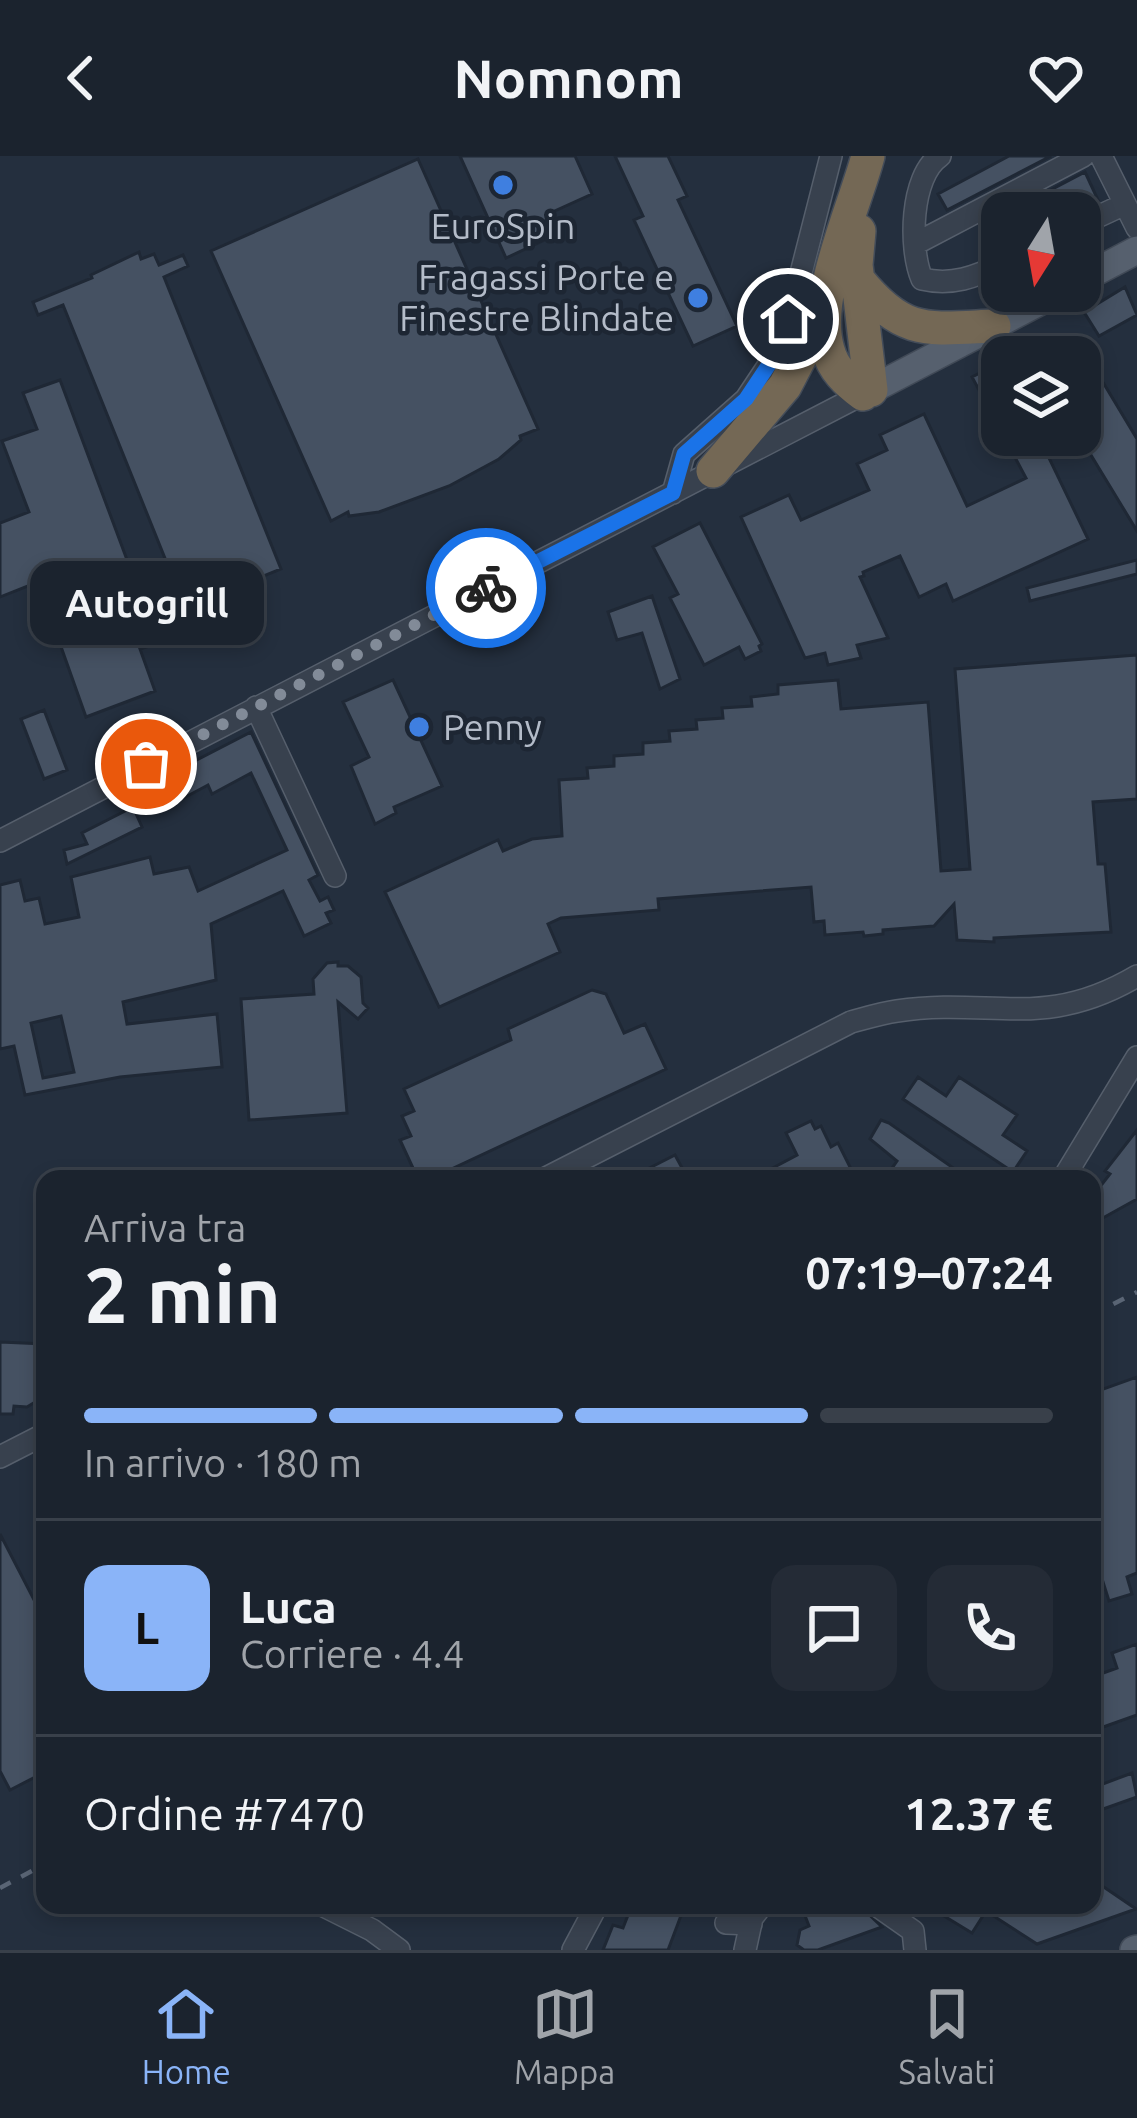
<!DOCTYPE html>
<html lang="it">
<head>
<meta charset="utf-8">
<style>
  :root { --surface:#1b232e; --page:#242b36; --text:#f1f3f6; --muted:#a0a4aa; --line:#39404a; --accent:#8ab4f8 }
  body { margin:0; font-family:Ubuntu,sans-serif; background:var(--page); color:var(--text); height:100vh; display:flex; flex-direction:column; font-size:45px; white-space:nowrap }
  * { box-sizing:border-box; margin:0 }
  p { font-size:39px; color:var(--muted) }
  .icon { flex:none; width:66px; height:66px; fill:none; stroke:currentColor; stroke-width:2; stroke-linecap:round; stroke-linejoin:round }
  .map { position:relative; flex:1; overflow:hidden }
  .side { position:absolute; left:36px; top:1014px; width:1065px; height:744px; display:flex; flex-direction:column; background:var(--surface); border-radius:24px; box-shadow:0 6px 18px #0003,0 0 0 3px var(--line) }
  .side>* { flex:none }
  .needle { width:78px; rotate:191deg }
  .fabs { position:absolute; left:981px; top:36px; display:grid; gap:24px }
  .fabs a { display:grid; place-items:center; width:120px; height:120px; border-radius:24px; background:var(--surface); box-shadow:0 6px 18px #0003,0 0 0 3px var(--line); font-size:60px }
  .pin { position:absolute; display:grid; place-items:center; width:102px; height:102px; color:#fff; margin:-51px; border:6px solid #fff; border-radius:50%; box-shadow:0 3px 12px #0007 }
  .courier { position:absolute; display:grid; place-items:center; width:120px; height:120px; margin:-60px; border:9px solid #1a73e8; border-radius:50%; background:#fff; color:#222; box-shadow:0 3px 15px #0007 }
  .bubble { position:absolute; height:84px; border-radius:24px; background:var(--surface); box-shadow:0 6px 18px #0003,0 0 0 3px var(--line); font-size:39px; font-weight:600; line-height:84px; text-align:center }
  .summary em { font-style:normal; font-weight:600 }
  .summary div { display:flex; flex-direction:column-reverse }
  .summary { display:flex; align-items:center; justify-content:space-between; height:204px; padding:0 48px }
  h1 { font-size:78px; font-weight:600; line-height:90px }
  .bar { display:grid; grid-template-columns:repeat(4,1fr); gap:18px 12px; align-content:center; height:144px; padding:0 48px }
  .bar i { height:15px; border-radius:9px; background:var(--line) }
  .bar .selected { background:var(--accent) }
  .bar p { grid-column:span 4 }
  .line { display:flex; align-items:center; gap:30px; padding:0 48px; border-top:3px solid var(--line) }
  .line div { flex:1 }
  .round { display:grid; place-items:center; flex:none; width:126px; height:126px; border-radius:24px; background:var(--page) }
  header { display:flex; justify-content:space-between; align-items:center; height:156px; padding:0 48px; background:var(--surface); font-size:54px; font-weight:600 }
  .menu { display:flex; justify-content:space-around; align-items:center; height:168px; border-top:3px solid var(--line); background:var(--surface); font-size:33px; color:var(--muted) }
  .menu a { display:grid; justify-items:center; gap:6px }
  .menu .selected { color:var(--accent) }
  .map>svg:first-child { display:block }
  .building { fill:#455162; stroke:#1f2835; stroke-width:3; fill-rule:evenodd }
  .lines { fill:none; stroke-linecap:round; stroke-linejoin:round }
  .minor-casing { stroke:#565f6c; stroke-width:24 }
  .major-casing { stroke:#414a57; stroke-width:30 }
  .highway-casing { stroke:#434c59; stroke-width:36 }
  .minor { stroke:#38414e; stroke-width:21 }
  .major { stroke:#56606e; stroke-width:27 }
  .highway { stroke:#746855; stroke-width:33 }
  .rail { stroke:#5a6575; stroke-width:4.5; stroke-dasharray:12 12; stroke-linecap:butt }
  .done { stroke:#828b98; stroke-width:12; stroke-dasharray:0 21.6 }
  .route { stroke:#1a73e8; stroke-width:15 }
  .shop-dot { fill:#3f7fe0; stroke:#1d2633; stroke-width:4.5 }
  .labels { text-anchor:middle; stroke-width:9; stroke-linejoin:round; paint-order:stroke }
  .poi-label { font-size:36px; fill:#b4bcc9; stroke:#1d2633 }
</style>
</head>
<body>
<header><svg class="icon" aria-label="back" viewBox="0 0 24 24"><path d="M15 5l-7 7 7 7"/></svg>Nomnom<svg class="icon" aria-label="heart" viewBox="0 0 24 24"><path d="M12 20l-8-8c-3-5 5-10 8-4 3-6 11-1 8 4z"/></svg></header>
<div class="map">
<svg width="1137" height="1794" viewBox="0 0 1137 1794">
  <rect width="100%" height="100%" fill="#242f3e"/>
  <path class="building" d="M 460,0 L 575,0 L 592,38 L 546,59 L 555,79 L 506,102 Z
    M 615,0 L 668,0 L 687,40 L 678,44 L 737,170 L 693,190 L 634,64 L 643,60 Z
    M 1009,0 L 1051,0 L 947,54 L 938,38 Z
    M 418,3 L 538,273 L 520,280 L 521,284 L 499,303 L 449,330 L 379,356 L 349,360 L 348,356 L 331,365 L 211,95 Z
    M 1085,16 L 1098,44 L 1072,57 L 1062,53 L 1054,57 L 1029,57 L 1024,48 Z
    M 139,96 L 141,103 L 154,98 L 159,109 L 183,99 L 188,110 L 164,121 L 281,413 L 185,452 L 63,149 L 38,159 L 33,146 L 92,122 L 91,119 Z
    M 1125,131 L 1137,159 L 1099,180 L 1084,156 Z
    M 1080,188 L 1137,283 L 1137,375 L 1080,281 Z
    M 1002,206 L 1002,277 L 972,221 Z
    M 60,224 L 158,487 L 140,493 L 155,535 L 86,561 L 38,426 L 0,441 L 0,367 L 29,356 L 2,285 L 37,273 L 23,237 Z
    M 924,258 L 967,350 L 1026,322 L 1003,279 L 1038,279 L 1088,383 L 953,445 L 946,428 L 919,441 L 900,400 L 863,416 L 864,420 L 860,421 L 888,482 L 857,489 L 861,502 L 828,509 L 825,497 L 805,502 L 741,361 L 789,339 L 801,364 L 869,334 L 857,308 L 887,294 L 880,279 Z
    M 700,367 L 762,488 L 759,490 L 761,495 L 745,503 L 739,491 L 704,509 L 670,442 L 678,438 L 653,391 Z
    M 1137,404 L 1137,418 L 1030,445 L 1027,432 Z
    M 652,440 L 680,523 L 660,533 L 642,477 L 617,484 L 608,456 Z
    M 1137,499 L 1137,643 L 1093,646 L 1098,708 L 1105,708 L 1111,776 L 994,782 L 994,786 L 957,784 L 954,748 L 934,770 L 883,774 L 883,778 L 864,780 L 863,776 L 825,779 L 824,765 L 814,766 L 811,731 L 658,743 L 659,754 L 561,762 L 548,768 L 560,796 L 439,851 L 385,736 L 498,684 L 503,695 L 532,683 L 562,680 L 559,624 L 588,622 L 587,612 L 614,610 L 614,600 L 643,598 L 643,587 L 670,585 L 669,575 L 697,573 L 696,564 L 723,562 L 722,552 L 752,550 L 751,541 L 778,538 L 778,529 L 838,524 L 841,553 L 928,546 L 941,715 L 970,713 L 955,513 Z
    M 393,524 L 442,630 L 394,651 L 396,657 L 375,668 L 351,610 L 369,601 L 343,546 Z
    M 44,554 L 67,614 L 44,623 L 21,563 Z
    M 251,576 L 318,719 L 309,724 L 320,745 L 328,741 L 334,754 L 326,757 L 331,767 L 304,780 L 283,735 L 211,768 L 216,824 L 123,846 L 127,868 L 217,858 L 222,911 L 120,921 L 25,939 L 14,890 L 0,893 L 0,729 L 20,724 L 25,745 L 39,742 L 45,768 L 79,761 L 71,721 L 150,701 L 154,718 L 189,711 L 198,735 L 287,694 L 251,617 L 212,638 L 208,629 L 165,652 L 154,626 ZM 61,860 L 74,916 L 43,922 L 31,867 Z
    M 133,651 L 142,671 L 67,708 L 64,694 L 87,688 L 82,677 Z
    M 338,806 L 338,810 L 348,810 L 361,821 L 363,847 L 368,852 L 358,863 L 338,846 L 347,957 L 249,964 L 241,843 L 314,838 L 313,823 L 327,807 Z
    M 592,834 L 606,838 L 624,877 L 645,868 L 666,913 L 430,1023 L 418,1023 L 400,984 L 411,980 L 402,960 L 414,955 L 404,933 L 511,884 L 508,873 Z
    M 918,921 L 946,940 L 959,921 L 1017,959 L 1003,979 L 1027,995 L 1013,1016 L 903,943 Z
    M 881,964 L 889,967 L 969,1023 L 897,1023 L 888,1018 L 897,1005 L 870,983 Z
    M 811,965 L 815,973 L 821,970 L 831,991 L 838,987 L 856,1023 L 752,1023 L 797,999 L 786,977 Z
    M 1137,974 L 1137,1043 L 1101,1063 L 1092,1055 L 1092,1041 L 1110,1018 L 1105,1015 Z
    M 675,999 L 688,1023 L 628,1023 Z
    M 0,1186 L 45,1188 L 45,1240 L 27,1251 L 14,1250 L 13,1258 L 0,1258 Z
    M 1137,1221 L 1137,1417 L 1127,1421 L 1132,1438 L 1109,1445 L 1092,1391 L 1092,1237 Z
    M 0,1378 L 45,1465 L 45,1616 L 10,1634 L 0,1615 Z
    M 1137,1488 L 1137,1559 L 1092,1575 L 1092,1521 L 1117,1512 L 1112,1497 Z
    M 1132,1617 L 1137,1641 L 1092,1657 L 1092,1632 Z
    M 1092,1723 L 1136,1753 L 1037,1788 L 986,1755 L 972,1777 L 926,1749 L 1035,1749 L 1052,1759 L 1058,1749 L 1092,1749 Z
    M 632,1749 L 685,1749 L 668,1794 L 603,1794 L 613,1769 L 623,1772 Z
    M 819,1749 L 859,1749 L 882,1771 L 818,1794 L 804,1794 L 797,1789 L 800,1774 L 809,1770 L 804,1757 L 820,1752 Z"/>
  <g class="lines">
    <g class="minor-casing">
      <path id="minor" d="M 940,0 C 910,20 909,93 922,123 C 952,130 975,121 1002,108
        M 1101,0 L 1137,72
        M 1080,69 L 1125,48
        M 915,88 L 1083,0
        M 673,337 L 684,298 L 746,243 L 768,210 L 798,129 L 831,0
        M 256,551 L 335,720
        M 0,685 L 863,238
        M 544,1023 L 851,866 C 866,862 882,857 897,855 C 991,841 1044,875 1137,820
        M 1063,1023 L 1137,901
        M 0,1301 L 45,1278
        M 322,1749 L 372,1774 L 399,1794
        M 876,1749 L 913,1775 L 915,1794
        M 726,1767 L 751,1768
        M 573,1794 L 597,1749
        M 745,1794 L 752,1762 L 762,1749"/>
    </g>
    <g class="major-casing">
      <path id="major" d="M 1080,124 L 1137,94
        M 863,238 L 1060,135
        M 1134,1794 L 1137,1793"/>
    </g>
    <g class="highway-casing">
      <path id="highway" d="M 859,75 L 856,109 L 871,234
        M 859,125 C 904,180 927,173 994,170
        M 863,238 C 847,226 833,213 828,194 C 812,141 854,53 868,0
        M 713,315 L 785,230 L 822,159"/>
    </g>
    <use href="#minor" class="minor"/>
    <use href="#major" class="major"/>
    <use href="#highway" class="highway"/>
    <path class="rail" d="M 1092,1159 L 1137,1136
      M 0,1732 L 45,1708"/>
  </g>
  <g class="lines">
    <path class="done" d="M 146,608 L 486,432"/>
    <path class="route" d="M 486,432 L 673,337 L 684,298 L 746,243 L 768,210 L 788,163"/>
  </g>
  <g class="shop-dot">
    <circle cx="503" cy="29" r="12"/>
    <circle cx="698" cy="142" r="12"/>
    <circle cx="419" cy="571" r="12"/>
  </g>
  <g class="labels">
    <g class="poi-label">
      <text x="503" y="83">EuroSpin</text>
      <text x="674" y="134" text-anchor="end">Fragassi Porte e<tspan x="674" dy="41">Finestre Blindate</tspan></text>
      <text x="443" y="584" text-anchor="start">Penny</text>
    </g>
  </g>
</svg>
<div class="fabs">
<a><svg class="needle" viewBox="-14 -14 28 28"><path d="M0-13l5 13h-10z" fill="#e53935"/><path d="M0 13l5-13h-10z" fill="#a0a4aa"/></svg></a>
<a><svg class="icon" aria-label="layers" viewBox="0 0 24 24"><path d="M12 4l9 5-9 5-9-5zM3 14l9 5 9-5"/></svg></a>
</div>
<div class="pin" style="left:146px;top:608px;background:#ea580c"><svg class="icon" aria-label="bag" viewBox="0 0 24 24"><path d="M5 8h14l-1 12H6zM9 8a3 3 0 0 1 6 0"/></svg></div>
<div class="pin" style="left:788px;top:163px;background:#1f2937"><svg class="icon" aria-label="home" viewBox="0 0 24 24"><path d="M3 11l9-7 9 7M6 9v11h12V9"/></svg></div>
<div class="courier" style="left:486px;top:432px"><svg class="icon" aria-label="bike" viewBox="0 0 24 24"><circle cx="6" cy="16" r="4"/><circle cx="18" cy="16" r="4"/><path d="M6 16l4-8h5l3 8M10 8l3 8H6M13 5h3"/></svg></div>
<div class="bubble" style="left:30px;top:405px;width:234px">Autogrill</div>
<section class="side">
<div class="summary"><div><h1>2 min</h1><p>Arriva tra</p></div><em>07:19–07:24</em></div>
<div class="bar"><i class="selected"></i><i class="selected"></i><i class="selected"></i><i></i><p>In arrivo · 180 m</p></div>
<div class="line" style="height:216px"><b class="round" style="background:var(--accent);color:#111">L</b><div><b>Luca</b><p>Corriere · 4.4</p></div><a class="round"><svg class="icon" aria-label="chat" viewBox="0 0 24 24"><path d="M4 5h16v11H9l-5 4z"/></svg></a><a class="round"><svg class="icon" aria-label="phone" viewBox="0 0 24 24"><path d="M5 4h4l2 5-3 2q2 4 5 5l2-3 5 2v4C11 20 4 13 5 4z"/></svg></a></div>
<div class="line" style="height:156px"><div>Ordine #7470</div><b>12.37 €</b></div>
</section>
</div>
<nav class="menu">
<a class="selected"><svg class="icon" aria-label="home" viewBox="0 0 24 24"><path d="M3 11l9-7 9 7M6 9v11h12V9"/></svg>Home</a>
<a><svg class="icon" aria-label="map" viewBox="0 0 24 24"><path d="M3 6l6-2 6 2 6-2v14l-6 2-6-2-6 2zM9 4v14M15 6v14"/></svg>Mappa</a>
<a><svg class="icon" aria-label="saved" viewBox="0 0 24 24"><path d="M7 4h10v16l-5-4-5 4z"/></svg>Salvati</a>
</nav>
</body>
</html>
